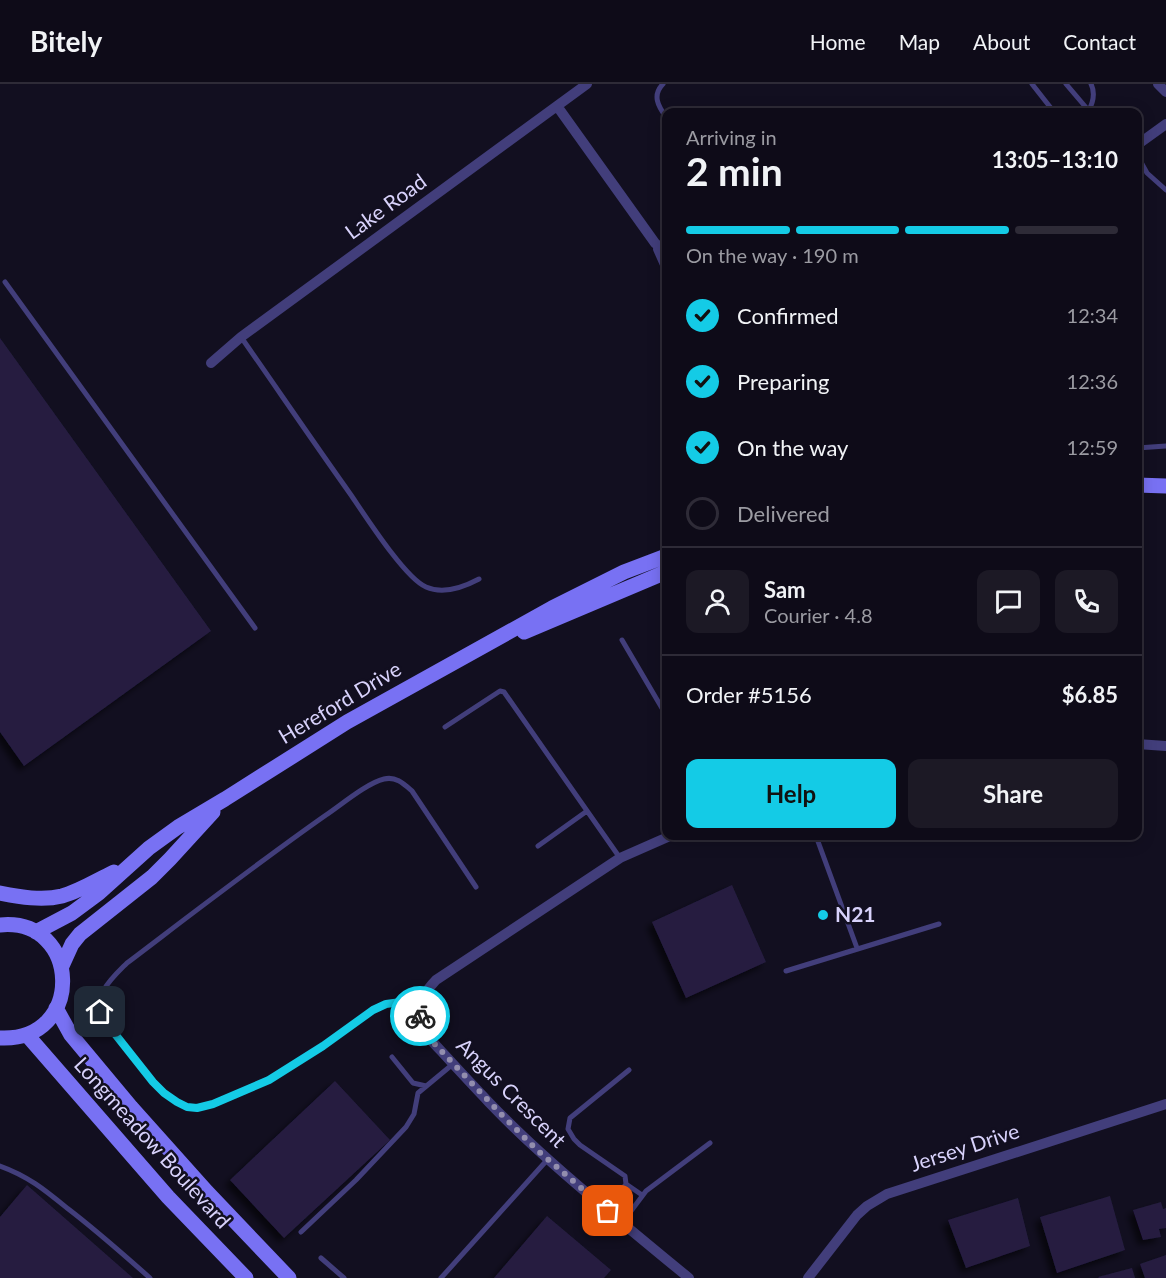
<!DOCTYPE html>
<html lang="en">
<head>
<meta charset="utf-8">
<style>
  :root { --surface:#0e0b18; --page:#1c1925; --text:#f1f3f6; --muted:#9b9ba2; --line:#2e2b37; --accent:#14cbe6 }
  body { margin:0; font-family:Lato,sans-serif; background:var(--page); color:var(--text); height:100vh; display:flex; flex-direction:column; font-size:22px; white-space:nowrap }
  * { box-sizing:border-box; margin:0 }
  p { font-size:20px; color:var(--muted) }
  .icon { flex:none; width:33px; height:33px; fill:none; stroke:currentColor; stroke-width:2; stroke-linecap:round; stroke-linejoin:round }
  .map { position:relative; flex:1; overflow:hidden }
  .details { position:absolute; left:662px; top:24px; width:480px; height:732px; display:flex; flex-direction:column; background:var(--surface); border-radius:12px; box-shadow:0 3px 15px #0003,0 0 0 2px var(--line) }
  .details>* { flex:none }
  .pin { position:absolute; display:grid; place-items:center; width:51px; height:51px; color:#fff; margin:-26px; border-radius:12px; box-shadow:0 3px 9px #0006 }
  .courier { position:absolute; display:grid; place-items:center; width:60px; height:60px; margin:-30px; border:4px solid #14cbe6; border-radius:50%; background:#fff; color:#222; box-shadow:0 2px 8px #0007 }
  .headline em { font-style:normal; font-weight:700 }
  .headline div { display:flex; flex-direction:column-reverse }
  .headline { display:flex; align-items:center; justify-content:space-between; height:102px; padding:0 24px }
  h1 { font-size:39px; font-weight:700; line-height:45px }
  .bar { display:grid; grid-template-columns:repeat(4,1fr); gap:9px 6px; align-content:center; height:72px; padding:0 24px }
  .bar i { height:8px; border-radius:4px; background:var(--line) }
  .bar .active { background:var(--accent) }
  .bar p { grid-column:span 4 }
  .line { display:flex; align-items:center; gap:15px; padding:0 24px; border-top:2px solid var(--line) }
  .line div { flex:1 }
  .round { display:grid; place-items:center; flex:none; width:63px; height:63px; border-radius:12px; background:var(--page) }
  ol { padding:0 24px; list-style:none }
  li { display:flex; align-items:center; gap:18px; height:66px }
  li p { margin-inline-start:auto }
  li .icon { padding:6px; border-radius:50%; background:var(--accent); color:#111; stroke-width:4 }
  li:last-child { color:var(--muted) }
  li i { width:33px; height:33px; border:3px solid var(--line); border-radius:50% }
  .cta { display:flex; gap:12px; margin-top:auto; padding:12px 24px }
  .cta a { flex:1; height:69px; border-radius:12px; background:var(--accent); color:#111; font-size:24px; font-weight:700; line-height:69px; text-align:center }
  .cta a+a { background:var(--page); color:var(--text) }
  header { display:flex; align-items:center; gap:36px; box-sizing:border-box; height:84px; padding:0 30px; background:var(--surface); border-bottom:2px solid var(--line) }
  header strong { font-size:28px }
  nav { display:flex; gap:33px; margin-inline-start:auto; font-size:21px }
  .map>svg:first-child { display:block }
  .building { fill:#251d40; filter:url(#shadow) }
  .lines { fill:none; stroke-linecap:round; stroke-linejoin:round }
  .lane { stroke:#423e7b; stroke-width:5 }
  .street { stroke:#423e7b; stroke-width:10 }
  .secondary { stroke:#7871f3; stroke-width:15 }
  .done { stroke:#938eae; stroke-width:6; stroke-dasharray:0 10.8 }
  .route { stroke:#14cbe6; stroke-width:8 }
  .poi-dot { fill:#14cbe6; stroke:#120f20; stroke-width:2 }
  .labels { text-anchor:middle; stroke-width:5; stroke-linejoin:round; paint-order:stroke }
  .street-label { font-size:21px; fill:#d8d2fb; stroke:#120f20 }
  .poi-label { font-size:21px; font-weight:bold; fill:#d8d2fb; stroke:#120f20; text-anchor:start }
</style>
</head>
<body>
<header>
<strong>Bitely</strong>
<nav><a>Home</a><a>Map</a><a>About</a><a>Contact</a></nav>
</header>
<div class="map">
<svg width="1166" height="1194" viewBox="0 0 1166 1194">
  <defs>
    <filter id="shadow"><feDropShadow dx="-5" dy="5" stdDeviation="3" flood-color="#0009"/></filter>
  </defs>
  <rect width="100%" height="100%" fill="#120f20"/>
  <path class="building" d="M 0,254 L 211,547 L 24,682 L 0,648 Z
    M 732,801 L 766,878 L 686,914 L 652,838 Z
    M 335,997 L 390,1056 L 284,1154 L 230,1096 Z
    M 27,1101 L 133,1194 L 0,1194 L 0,1133 Z
    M 1110,1112 L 1125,1166 L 1057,1189 L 1040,1133 Z
    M 1018,1114 L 1030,1162 L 966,1184 L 948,1136 Z
    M 1161,1118 L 1163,1125 L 1166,1124 L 1166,1144 L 1159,1145 L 1161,1153 L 1143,1156 L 1133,1126 Z
    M 547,1132 L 611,1186 L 604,1194 L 494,1194 Z
    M 1166,1171 L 1166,1194 L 1145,1194 L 1140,1180 Z
    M 1132,1184 L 1135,1194 L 1099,1194 L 1098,1193 Z"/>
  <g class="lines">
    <path class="lane" d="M 663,0 C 652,11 658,22 666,33
      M 1032,0 L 1054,28
      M 1066,0 L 1089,27
      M 1088,28 C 1093,19 1096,10 1091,0
      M 1137,71 L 1147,89 L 1166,106
      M 5,198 L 255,544
      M 241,253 C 278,306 314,359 351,411 C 366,433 405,494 426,503 C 444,511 464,503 479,495
      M 1137,364 L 1166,362
      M 622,556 L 666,631
      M 445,643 L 500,607 L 504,608 L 620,774
      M 816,752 L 857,864
      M 538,762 L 587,727
      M 786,887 L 939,840
      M 420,921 L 401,918 L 385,920 L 373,926 L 323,962 L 269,996 L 213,1020 L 197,1024 L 187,1023 L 177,1018 L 164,1009 L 154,998 L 104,936 C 91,912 111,895 127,879 C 193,829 259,778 326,731 C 341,721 367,699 384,695 C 396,692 404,700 412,707 L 476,803
      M 392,973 L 413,999 L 426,1002
      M 629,986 L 570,1034 L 568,1045 L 574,1055 L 580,1061 L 625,1092 L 626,1100 L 642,1111
      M 0,1082 C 28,1092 45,1106 67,1124 C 96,1146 123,1170 150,1194
      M 608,1127 L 626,1100
      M 622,1139 L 646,1107 L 710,1059
      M 301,1148 L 356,1096 L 406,1043 L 414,1030 L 418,1009 L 453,980
      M 321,1174 L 344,1194
      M 441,1194 L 548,1075"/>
    <path class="street" d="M 1158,0 L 1166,8
      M 557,22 L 655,159 L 666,169
      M 1137,61 L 1166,40
      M 658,165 L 666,183
      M 211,279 L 241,253 L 587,0
      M 1137,660 L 1166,662
      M 670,752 L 620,774 L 436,896 C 416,917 415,930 430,955 C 465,993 500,1032 539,1067 C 587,1111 638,1152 689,1194
      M 808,1194 L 857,1131 L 867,1122 L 887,1110 L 1166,1020"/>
    <path class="secondary" d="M 1137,401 L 1166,402
      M 524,548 L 666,488
      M 0,809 C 20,813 42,817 62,812 C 80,807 97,796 114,788
      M 0,841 C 81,833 86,958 0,954
      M 36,848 L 72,829 L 99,809 L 149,764 L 178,743 L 225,715 L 347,638 L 552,524 L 624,488 L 666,472
      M 62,882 L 72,860 L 80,850 L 152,793 L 170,775 L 213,728
      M 56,924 L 71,951 L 131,1023 L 207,1108 L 289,1194
      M 27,951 L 168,1113 L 246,1194"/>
  </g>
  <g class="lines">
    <path class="done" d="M 420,932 L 424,945 L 430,955 L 501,1030 L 537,1066 L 608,1127"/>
    <path class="route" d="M 100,928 L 104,936 L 153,998 L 164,1009 L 177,1018 L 187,1023 L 197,1024 L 213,1020 L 269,996 L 323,962 L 373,926 L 386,920 L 401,918 L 420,921 L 420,932"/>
  </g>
  <circle class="poi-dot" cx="823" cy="831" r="6"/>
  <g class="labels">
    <g class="street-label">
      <text transform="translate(386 123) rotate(-36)" y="7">Lake Road</text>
      <text transform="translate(340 619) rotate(-31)" y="7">Hereford Drive</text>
      <text transform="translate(511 1009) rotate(45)" y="7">Angus Crescent</text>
      <text transform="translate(152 1059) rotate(48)" y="7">Longmeadow Boulevard</text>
      <text transform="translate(965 1064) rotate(-18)" y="7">Jersey Drive</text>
    </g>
    <g class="poi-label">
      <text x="835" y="838">N21</text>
    </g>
  </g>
</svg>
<div class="pin" style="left:608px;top:1127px;background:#ea580c"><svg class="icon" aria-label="bag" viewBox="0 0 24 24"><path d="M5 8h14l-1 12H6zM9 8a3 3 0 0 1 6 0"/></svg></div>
<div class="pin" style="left:100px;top:928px;background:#1f2937"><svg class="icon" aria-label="home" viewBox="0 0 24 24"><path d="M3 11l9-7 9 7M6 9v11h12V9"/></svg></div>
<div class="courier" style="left:420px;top:932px"><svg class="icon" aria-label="bike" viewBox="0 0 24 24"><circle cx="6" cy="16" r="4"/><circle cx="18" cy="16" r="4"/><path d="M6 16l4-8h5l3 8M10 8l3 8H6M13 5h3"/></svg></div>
<section class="details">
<div class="headline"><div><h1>2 min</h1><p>Arriving in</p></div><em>13:05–13:10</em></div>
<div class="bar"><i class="active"></i><i class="active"></i><i class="active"></i><i></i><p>On the way · 190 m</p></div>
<ol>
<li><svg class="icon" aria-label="check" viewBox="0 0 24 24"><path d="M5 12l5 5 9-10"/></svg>Confirmed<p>12:34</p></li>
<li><svg class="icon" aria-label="check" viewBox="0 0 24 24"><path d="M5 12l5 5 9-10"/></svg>Preparing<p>12:36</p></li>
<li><svg class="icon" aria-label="check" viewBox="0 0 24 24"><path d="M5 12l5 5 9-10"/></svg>On the way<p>12:59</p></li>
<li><i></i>Delivered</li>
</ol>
<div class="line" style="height:108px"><a class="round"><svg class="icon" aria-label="person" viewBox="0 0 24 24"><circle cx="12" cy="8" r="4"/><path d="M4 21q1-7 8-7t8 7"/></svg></a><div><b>Sam</b><p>Courier · 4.8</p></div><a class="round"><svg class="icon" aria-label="chat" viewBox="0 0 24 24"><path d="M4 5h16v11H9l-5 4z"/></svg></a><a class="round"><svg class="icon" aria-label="phone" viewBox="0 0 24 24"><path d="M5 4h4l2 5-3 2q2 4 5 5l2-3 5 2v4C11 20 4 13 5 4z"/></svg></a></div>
<div class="line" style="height:78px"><div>Order #5156</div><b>$6.85</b></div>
<div class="cta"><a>Help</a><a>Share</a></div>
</section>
</div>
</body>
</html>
